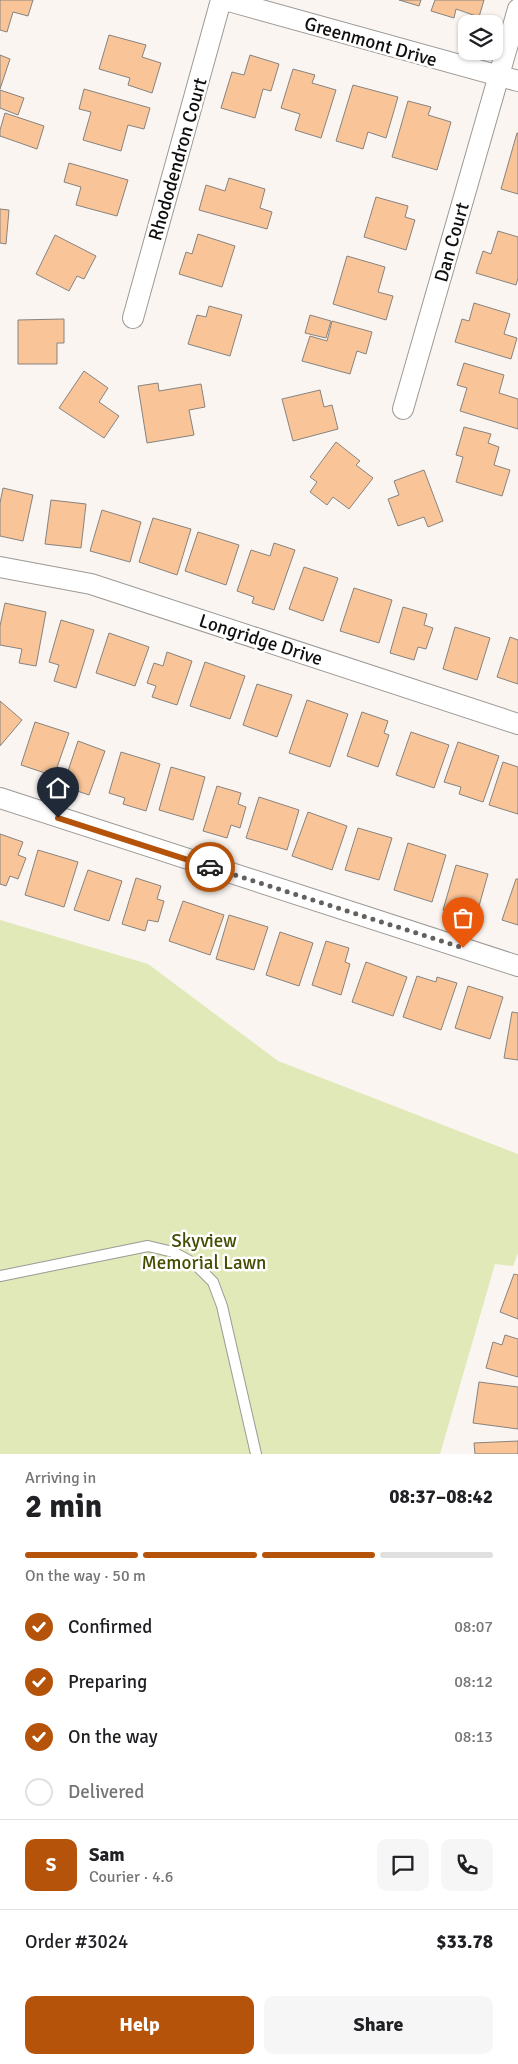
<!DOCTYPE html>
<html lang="en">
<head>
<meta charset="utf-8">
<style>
  :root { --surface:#fff; --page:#f6f6f6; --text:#202124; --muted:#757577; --line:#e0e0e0; --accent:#b45309 }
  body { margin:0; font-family:Signika,sans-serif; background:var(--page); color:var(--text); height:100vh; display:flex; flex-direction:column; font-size:19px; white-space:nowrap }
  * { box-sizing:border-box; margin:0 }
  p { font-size:16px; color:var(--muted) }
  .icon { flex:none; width:28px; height:28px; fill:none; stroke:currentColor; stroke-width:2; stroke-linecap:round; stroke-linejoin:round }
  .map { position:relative; height:1454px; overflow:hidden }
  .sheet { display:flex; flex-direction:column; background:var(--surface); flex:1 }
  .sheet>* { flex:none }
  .tools { position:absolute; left:458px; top:15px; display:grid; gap:10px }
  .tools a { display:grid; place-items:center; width:45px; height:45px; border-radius:10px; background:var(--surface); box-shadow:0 1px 4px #0004; font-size:25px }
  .pin { position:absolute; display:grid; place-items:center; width:42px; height:42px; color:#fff; margin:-51px -21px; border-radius:50% 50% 50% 0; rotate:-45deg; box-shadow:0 0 5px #0007 }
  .pin .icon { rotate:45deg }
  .courier { position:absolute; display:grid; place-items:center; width:50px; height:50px; margin:-25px; border:4px solid #b45309; border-radius:50%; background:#fff; color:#222; box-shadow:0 1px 6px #0007 }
  .summary em { font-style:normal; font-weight:700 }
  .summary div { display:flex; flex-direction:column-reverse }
  .summary { display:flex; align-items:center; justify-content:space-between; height:85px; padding:0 25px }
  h1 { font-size:32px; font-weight:700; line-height:38px }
  .bar { display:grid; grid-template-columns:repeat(4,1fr); gap:8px 5px; align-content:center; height:60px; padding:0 25px }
  .bar i { height:6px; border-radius:4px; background:var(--line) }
  .bar .active { background:var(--accent) }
  .bar p { grid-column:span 4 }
  .line { display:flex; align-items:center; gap:12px; padding:0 25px; border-top:1px solid var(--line) }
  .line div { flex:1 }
  .round { display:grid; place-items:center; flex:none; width:52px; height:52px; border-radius:10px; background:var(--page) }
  ol { padding:0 25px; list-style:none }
  li { display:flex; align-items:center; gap:15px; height:55px }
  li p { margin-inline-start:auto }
  li .icon { padding:5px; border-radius:50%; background:var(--accent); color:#fff; stroke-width:4 }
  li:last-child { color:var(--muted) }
  li i { width:28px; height:28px; border:2px solid var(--line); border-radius:50% }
  .action { display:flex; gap:10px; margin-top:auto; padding:10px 25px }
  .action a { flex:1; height:58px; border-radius:10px; background:var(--accent); color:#fff; font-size:20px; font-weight:700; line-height:58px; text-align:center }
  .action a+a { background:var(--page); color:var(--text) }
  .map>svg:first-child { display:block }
  .green { fill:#e0e9b7 }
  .building { fill:#f9c598; stroke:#87837f }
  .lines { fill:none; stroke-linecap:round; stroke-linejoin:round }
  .service-casing { stroke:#9d9995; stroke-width:12 }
  .minor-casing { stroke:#9d9995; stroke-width:22 }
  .service { stroke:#fff; stroke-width:10 }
  .minor { stroke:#fff; stroke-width:20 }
  .done { stroke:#63605e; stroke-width:5; stroke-dasharray:0 9 }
  .route { stroke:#b45309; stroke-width:6 }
  .labels { text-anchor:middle; stroke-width:5; stroke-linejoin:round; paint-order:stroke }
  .street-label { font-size:19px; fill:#11100f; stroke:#fff }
  .park-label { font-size:19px; fill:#464d01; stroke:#fff }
</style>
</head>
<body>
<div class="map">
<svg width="518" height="1454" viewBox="0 0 518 1454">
  <rect width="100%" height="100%" fill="#faf5f1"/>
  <path class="green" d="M 0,920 L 148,964 L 278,1061 L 518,1154 L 518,1253 L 513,1266 L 495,1264 L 440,1454 L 0,1454 Z"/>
  <path class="building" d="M 0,0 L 33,0 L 28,16 L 13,12 L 7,32 L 0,30 Z
    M 399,0 L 421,0 L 419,6 Z
    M 435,0 L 484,0 L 479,17 L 456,9 L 454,18 L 431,11 Z
    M 109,35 L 146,45 L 142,57 L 161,63 L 152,93 L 128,85 L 130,78 L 99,69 Z
    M 0,55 L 10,59 L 0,89 Z
    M 250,55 L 279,64 L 271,91 L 263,89 L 255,118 L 221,108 L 232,72 L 244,75 Z
    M 293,69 L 315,75 L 312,83 L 336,90 L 321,138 L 295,130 L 300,114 L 281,108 Z
    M 353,85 L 398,97 L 386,138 L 368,132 L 363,149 L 336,141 Z
    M 84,89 L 150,108 L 144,129 L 128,125 L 121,151 L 83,140 L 91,112 L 79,109 Z
    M 0,90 L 24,98 L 18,115 L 0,108 Z
    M 408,101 L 431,107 L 428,115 L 451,122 L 437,170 L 392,157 Z
    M 5,113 L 44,126 L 37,149 L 0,136 L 0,130 Z
    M 517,133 L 518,133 L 518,194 L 501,189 Z
    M 69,163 L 128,180 L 117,216 L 76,205 L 81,187 L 64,182 Z
    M 229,178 L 265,189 L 260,208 L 272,212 L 267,229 L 199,210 L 206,185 L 225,191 Z
    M 376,197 L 408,206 L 405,217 L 415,220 L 406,250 L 364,237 Z
    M 0,209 L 9,210 L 6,244 L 0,243 Z
    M 498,231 L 518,237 L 518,278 L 516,285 L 476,273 L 483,251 L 491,254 Z
    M 198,234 L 235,246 L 222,287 L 179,274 L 186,252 L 192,254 Z
    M 55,235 L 96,256 L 84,279 L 77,276 L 69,291 L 36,274 Z
    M 347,256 L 385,267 L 378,292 L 393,296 L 386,320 L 333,304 Z
    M 474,303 L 510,314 L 504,334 L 517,338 L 511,359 L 455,342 L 462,319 L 469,321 Z
    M 209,306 L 242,315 L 230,356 L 188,344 L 197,315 L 206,317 Z
    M 310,315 L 331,321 L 326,338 L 305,333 Z
    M 64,319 L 64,343 L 57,343 L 57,364 L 18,364 L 18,320 Z
    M 332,321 L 372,332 L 366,354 L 357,351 L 350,374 L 302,361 L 310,336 L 327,341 Z
    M 464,363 L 504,375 L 499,393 L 518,399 L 518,429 L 460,411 L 467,388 L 457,385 Z
    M 84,371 L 108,388 L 99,402 L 119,416 L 104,438 L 59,408 Z
    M 158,383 L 159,391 L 201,384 L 205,407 L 189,410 L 194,435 L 147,443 L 138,386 Z
    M 320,390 L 324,407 L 332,405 L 338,429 L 293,441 L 282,399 Z
    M 464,427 L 491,434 L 488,443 L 499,447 L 494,465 L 510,470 L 502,496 L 456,482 L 463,457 L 456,455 Z
    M 336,442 L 360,461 L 356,465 L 373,478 L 349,509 L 333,497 L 327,505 L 310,492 L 317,482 L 310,477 Z
    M 424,470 L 443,521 L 428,527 L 424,517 L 398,526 L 388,499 L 399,495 L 394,481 Z
    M 3,488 L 33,495 L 23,541 L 0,536 L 0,503 Z
    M 51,500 L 86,504 L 81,548 L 45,544 Z
    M 102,510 L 141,522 L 130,562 L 90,551 Z
    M 153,518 L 191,529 L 177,575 L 139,562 Z
    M 198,532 L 239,545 L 226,585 L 185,571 Z
    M 274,543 L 295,550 L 274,610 L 252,603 L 254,597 L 237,591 L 251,550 L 270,556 Z
    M 304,567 L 338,578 L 323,621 L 289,609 Z
    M 354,588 L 392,600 L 379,643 L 340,631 Z
    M 5,603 L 46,612 L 36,666 L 19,663 L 22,649 L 0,645 L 0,626 Z
    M 403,607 L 427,614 L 424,625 L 433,628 L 426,649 L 418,647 L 414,660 L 390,653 Z
    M 61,620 L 94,630 L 76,688 L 54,681 L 59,665 L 49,662 Z
    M 455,627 L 490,638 L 477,680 L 443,669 Z
    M 109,633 L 149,647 L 135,686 L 96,673 Z
    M 510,637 L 518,640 L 518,684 L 497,677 Z
    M 167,652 L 192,661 L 177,705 L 152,697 L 156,686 L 147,683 L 154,663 L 163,666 Z
    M 205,662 L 245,676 L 230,719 L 190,706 Z
    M 257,684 L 292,695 L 277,737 L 243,725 Z
    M 307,700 L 348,714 L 330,767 L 289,753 Z
    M 0,701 L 22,720 L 0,746 Z
    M 362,712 L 388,721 L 384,733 L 389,735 L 378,767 L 347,756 Z
    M 35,722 L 69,733 L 54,776 L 21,765 Z
    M 411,732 L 449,745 L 434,788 L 396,775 Z
    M 78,741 L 105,751 L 89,795 L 63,786 Z
    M 458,742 L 499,756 L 483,802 L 459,794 L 461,787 L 444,782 Z
    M 121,752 L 160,764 L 146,811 L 123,804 L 125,798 L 109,793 Z
    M 503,762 L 518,767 L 518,814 L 489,805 Z
    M 171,767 L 205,777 L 193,820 L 159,810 Z
    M 217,786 L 241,793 L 238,804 L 246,807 L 240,828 L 231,825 L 227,838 L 203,831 Z
    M 259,797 L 299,810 L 287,850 L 246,838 Z
    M 308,812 L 347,826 L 332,870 L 292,856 Z
    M 358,828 L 392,838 L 379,880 L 345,870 Z
    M 0,834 L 23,842 L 18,855 L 26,858 L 18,879 L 10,876 L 6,886 L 0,884 Z
    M 408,843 L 446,855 L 432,902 L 394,890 Z
    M 38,850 L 78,862 L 64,907 L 25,895 Z
    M 456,865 L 488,874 L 479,906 L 473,905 L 469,918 L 443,910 Z
    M 88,870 L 122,881 L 109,921 L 74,910 Z
    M 136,878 L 161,886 L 157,899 L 164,901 L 158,922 L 148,920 L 145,931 L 122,924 Z
    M 516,879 L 518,879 L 518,925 L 502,920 Z
    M 183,901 L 224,915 L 210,955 L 169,941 Z
    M 229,915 L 268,927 L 254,970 L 216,959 Z
    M 280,932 L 313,943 L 299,986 L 266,975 Z
    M 326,941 L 349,948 L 345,962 L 350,964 L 341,995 L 312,985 Z
    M 366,962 L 407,977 L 393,1016 L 352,1002 Z
    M 417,976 L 436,982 L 437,977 L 457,983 L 441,1030 L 403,1017 Z
    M 468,986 L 503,997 L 490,1039 L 455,1028 Z
    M 512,1012 L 518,1013 L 518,1060 L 504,1058 Z
    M 514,1274 L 518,1275 L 518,1319 L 500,1312 Z
    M 505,1335 L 518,1339 L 518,1377 L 486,1368 L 493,1342 L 502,1345 Z
    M 479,1382 L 518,1387 L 518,1429 L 473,1423 Z
    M 518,1441 L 518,1454 L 475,1454 L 474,1443 Z"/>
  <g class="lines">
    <g class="service-casing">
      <path id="service" d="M 0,1276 L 148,1246 L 173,1252 L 195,1264 L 213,1282 L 222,1306 L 256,1454"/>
    </g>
    <g class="minor-casing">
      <path id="minor" d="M 225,0 L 518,81
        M 133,318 L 221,0
        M 403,409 L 518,9
        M 0,567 L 91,584 L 518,724
        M 0,798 L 518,966"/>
    </g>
    <use href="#service" class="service"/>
    <use href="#minor" class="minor"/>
  </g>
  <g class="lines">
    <path class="done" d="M 210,867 L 463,948"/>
    <path class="route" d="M 58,818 L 210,867"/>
  </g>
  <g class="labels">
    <g class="street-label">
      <text transform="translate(371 41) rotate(16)" y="7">Greenmont Drive</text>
      <text transform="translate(177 159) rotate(-74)" y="7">Rhododendron Court</text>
      <text transform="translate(451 242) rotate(-74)" y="7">Dan Court</text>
      <text transform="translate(261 639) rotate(18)" y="7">Longridge Drive</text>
    </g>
    <g class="park-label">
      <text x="204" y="1247">Skyview<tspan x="204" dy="22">Memorial Lawn</tspan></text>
    </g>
  </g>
</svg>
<div class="tools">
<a><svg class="icon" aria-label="layers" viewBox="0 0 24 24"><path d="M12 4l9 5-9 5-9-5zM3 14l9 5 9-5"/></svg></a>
</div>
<div class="pin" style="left:463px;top:948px;background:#ea580c"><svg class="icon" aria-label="bag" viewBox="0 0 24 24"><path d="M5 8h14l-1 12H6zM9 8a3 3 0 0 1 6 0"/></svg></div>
<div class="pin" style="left:58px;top:818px;background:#1f2937"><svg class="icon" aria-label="home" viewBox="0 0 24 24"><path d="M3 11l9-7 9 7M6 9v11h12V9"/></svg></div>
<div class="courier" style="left:210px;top:867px"><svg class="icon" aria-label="car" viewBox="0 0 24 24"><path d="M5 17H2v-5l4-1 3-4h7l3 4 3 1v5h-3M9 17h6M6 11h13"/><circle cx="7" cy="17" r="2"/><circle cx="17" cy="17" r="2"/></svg></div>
</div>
<section class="sheet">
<div class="summary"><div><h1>2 min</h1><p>Arriving in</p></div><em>08:37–08:42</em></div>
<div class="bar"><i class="active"></i><i class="active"></i><i class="active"></i><i></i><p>On the way · 50 m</p></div>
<ol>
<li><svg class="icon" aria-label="check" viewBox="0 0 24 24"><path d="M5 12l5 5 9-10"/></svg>Confirmed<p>08:07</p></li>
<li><svg class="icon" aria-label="check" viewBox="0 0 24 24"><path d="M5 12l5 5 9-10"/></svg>Preparing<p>08:12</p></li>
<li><svg class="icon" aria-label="check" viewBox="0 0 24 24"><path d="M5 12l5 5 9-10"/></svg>On the way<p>08:13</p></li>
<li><i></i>Delivered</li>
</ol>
<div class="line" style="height:90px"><b class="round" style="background:var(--accent);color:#fff">S</b><div><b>Sam</b><p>Courier · 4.6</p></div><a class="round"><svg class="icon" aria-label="chat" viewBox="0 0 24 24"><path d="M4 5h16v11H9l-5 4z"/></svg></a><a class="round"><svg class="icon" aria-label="phone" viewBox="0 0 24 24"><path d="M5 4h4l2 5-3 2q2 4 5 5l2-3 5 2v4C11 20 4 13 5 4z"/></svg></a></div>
<div class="line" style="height:65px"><div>Order #3024</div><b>$33.78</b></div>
<div class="action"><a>Help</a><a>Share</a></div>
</section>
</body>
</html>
